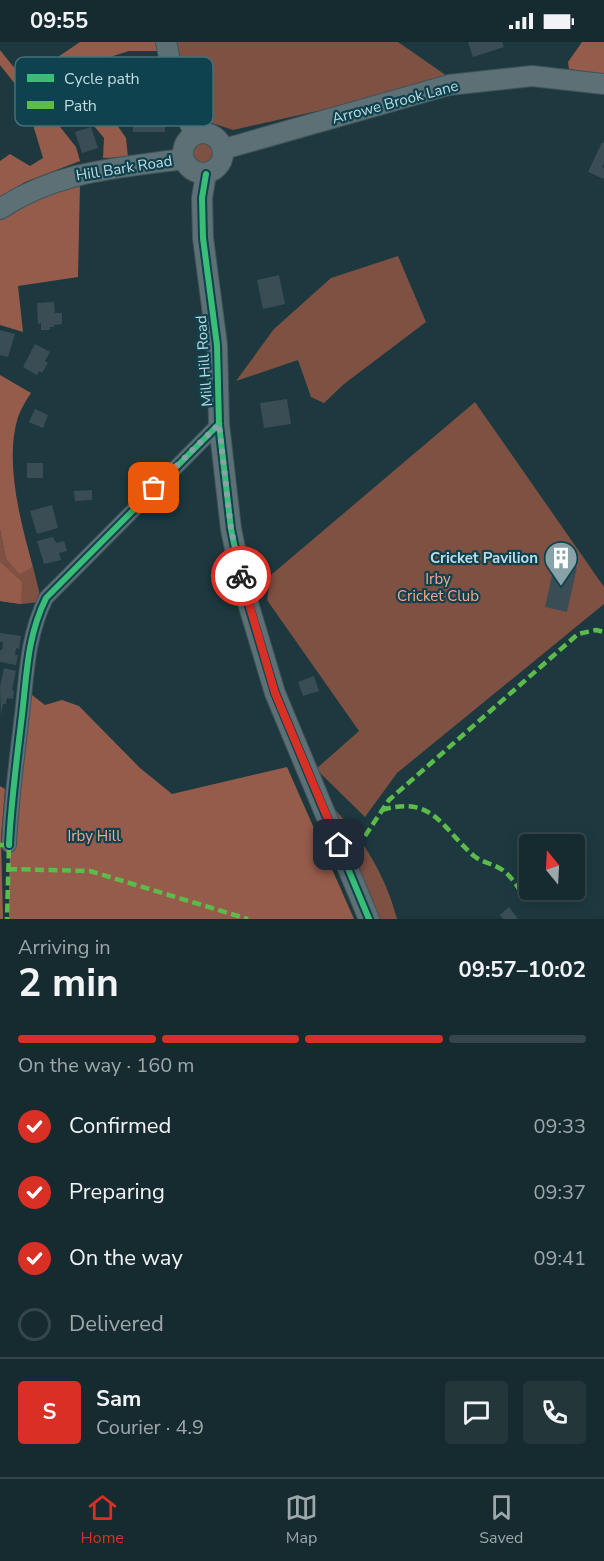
<!DOCTYPE html>
<html lang="en">
<head>
<meta charset="utf-8">
<style>
  :root { --surface:#162b2f; --page:#23373b; --text:#f1f3f6; --muted:#9ea7aa; --line:#35474b; --accent:#d93025 }
  body { margin:0; font-family:"Nunito Sans",sans-serif; background:var(--page); color:var(--text); height:100vh; display:flex; flex-direction:column; font-size:22px; white-space:nowrap }
  * { box-sizing:border-box; margin:0 }
  p { font-size:20px; color:var(--muted) }
  .icon { flex:none; width:33px; height:33px; fill:none; stroke:currentColor; stroke-width:2; stroke-linecap:round; stroke-linejoin:round }
  .map { position:relative; height:877px; overflow:hidden }
  .side { display:flex; flex-direction:column; background:var(--surface); flex:1 }
  .side>* { flex:none }
  .needle { width:39px; rotate:342deg }
  .fabs { position:absolute; left:519px; top:792px; display:grid; gap:12px }
  .fabs a { display:grid; place-items:center; width:66px; height:66px; border-radius:6px; background:var(--surface); box-shadow:0 3px 15px #0003,0 0 0 2px var(--line); font-size:30px }
  .pin { position:absolute; display:grid; place-items:center; width:51px; height:51px; color:#fff; margin:-26px; border-radius:12px; box-shadow:0 3px 9px #0006 }
  .courier { position:absolute; display:grid; place-items:center; width:60px; height:60px; margin:-30px; border:4px solid #d93025; border-radius:50%; background:#fff; color:#222; box-shadow:0 2px 8px #0007 }
  .head em { font-style:normal; font-weight:700 }
  .head div { display:flex; flex-direction:column-reverse }
  .head { display:flex; align-items:center; justify-content:space-between; height:102px; padding:0 18px }
  h1 { font-size:39px; font-weight:700; line-height:45px }
  .bar { display:grid; grid-template-columns:repeat(4,1fr); gap:9px 6px; align-content:center; height:72px; padding:0 18px }
  .bar i { height:8px; border-radius:4px; background:var(--line) }
  .bar .current { background:var(--accent) }
  .bar p { grid-column:span 4 }
  .line { display:flex; align-items:center; gap:15px; padding:0 18px; border-top:2px solid var(--line) }
  .line div { flex:1 }
  .round { display:grid; place-items:center; flex:none; width:63px; height:63px; border-radius:6px; background:var(--page) }
  ol { padding:0 18px; list-style:none }
  li { display:flex; align-items:center; gap:18px; height:66px }
  li p { margin-inline-start:auto }
  li .icon { padding:6px; border-radius:50%; background:var(--accent); color:#fff; stroke-width:4 }
  li:last-child { color:var(--muted) }
  li i { width:33px; height:33px; border:3px solid var(--line); border-radius:50% }
  .status { display:flex; justify-content:space-between; align-items:center; height:42px; padding:0 30px; background:var(--surface); direction:ltr }
  .status svg { height:16px; fill:currentColor }
  .tab-bar { display:flex; justify-content:space-around; align-items:center; height:84px; border-top:2px solid var(--line); background:var(--surface); font-size:16px; color:var(--muted) }
  .tab-bar a { display:grid; justify-items:center; gap:3px }
  .tab-bar .current { color:var(--accent) }
  .map>svg:first-child { display:block }
  .green { fill:#7f5143 }
  .forest { fill:#955c4b }
  .building { fill:#3a4d54 }
  .lines { fill:none; stroke-linecap:round; stroke-linejoin:round }
  .street-casing { stroke:#3f5459; stroke-width:16 }
  .secondary-casing { stroke:#3f5459; stroke-width:22 }
  .street { stroke:#5d7076; stroke-width:14 }
  .secondary { stroke:#5d7076; stroke-width:20 }
  .quiet { stroke:#5cbc4b; stroke-width:4.5; stroke-dasharray:9 4.5; stroke-linecap:butt }
  .cycleway-casing { stroke:#0e424e; stroke-width:10 }
  .cycleway { stroke:#3abd76; stroke-width:6 }
  .done { stroke:#88a2a8; stroke-width:6; stroke-dasharray:0 10.8 }
  .route { stroke:#d93025; stroke-width:8 }
  .labels { text-anchor:middle; stroke-width:4.5; stroke-linejoin:round; paint-order:stroke }
  .street-label { font-size:15px; fill:#c2dae1; stroke:#0e424e }
  .poi-label { font-size:15px; font-weight:bold; fill:#c2dae1; stroke:#0e424e; text-anchor:end }
  .park-label { font-size:15px; fill:#f8a88f; stroke:#0e424e }
  .key { fill:#0e424e; stroke:#44707a; stroke-width:1.5 }
  .key-label { font-size:16px; fill:#c2dae1 }
</style>
</head>
<body>
<div class="status"><b>09:55</b><svg viewBox="0 0 49 12"><path d="M0 12V9h3v3zM5 12V6h3v6zM10 12V3h3v9zM15 12V0h3v12zM26 1h20v11H26zM47 4h2v5h-2z"/></svg></div>
<div class="map">
<svg width="604" height="877" viewBox="0 0 604 877">
  <rect width="100%" height="100%" fill="#1d393f"/>
  <path class="green" d="M 174,0 L 398,0 L 447,34 L 362,59 L 233,88 L 197,76 L 185,49 Z
    M191 111a12 12 0 1 1 24 0a12 12 0 1 1-24 0Z
    M 398,214 L 426,280 L 344,342 L 324,361 L 311,355 L 298,318 L 236,339 L 274,287 L 331,236 Z
    M 475,360 L 604,545 L 604,562 L 397,731 L 365,775 L 316,727 L 359,689 L 267,558 L 271,533 Z
    M 0,488 L 6,517 L 20,531 L 33,525 L 39,549 L 40,560 L 21,562 L 0,559 Z
    M 329,762 C 361,792 386,834 397,877 L 375,877 Z"/>
  <path class="forest" d="M 80,0 L 159,0 L 161,9 L 129,9 L 110,15 L 78,16 L 78,27 L 126,96 L 128,115 L 103,116 L 104,96 L 56,38 L 34,52 L 76,105 L 80,119 L 25,140 L 0,155 L 0,119 L 10,112 L 30,124 L 43,116 L 34,86 L 37,75 L 31,62 L 0,23 L 0,8 L 24,38 Z
    M 582,0 L 604,0 L 604,32 L 569,27 L 568,20 Z
    M 80,141 L 78,235 L 18,244 L 23,290 L 0,283 L 0,173 L 15,163 Z
    M 0,333 L 31,351 C 26,358 21,367 18,375 C 4,420 21,481 33,525 L 20,532 L 6,517 L 0,488 Z
    M 0,520 L 22,540 L 21,562 L 0,559 Z
    M 32,653 L 45,663 L 62,658 L 79,664 L 140,726 L 172,752 L 287,725 L 354,877 L 9,877 C 8,805 14,723 32,653 Z
    M 0,744 L 5,747 L 1,796 L 3,877 L 0,877 Z"/>
  <path class="building" d="M 468,0 L 502,0 L 504,5 L 473,15 Z
    M 149,60 L 164,60 L 165,90 L 133,90 L 133,71 L 150,71 Z
    M 91,85 L 98,106 L 82,111 L 75,90 Z
    M 602,100 L 604,101 L 604,121 L 602,125 L 604,126 L 604,137 L 588,130 Z
    M 279,233 L 285,262 L 263,267 L 257,238 Z
    M 54,260 L 55,271 L 62,271 L 62,282 L 54,283 L 54,285 L 50,285 L 50,288 L 41,288 L 41,281 L 38,282 L 37,261 Z
    M 0,288 L 15,292 L 8,315 L 0,313 Z
    M 35,302 L 50,310 L 45,319 L 48,321 L 42,331 L 39,329 L 37,333 L 23,325 Z
    M 287,357 L 291,382 L 264,386 L 260,361 Z
    M 35,367 L 48,373 L 43,386 L 29,380 Z
    M 27,421 L 43,421 L 43,436 L 27,436 Z
    M 92,448 L 92,458 L 75,459 L 74,449 Z
    M 52,463 L 58,486 L 37,492 L 30,469 Z
    M 53,495 L 56,501 L 64,499 L 67,509 L 59,511 L 61,518 L 44,522 L 37,499 Z
    M 555,520 L 577,525 L 567,570 L 545,565 Z
    M 0,591 L 21,594 L 19,607 L 16,606 L 15,613 L 18,613 L 16,623 L 0,620 L 0,608 L 2,608 L 3,600 L 0,600 Z
    M 4,626 L 16,629 L 12,648 L 14,649 L 13,657 L 7,656 L 6,662 L 3,662 L 1,673 L 0,645 Z
    M 314,634 L 319,649 L 303,654 L 298,640 Z
    M 509,865 L 518,877 L 503,877 L 500,873 Z"/>
  <g class="lines">
    <g class="street-casing">
      <path id="street" d="M 9,803 C 11,759 17,716 22,673 C 27,631 27,595 46,556 L 219,382"/>
    </g>
    <g class="secondary-casing">
      <path id="secondary" d="M 166,0 L 178,58 L 195,92
        M183 111a20 20 0 1 1 40 0a20 20 0 1 1-40 0Z
        M 224,107 L 449,43 L 532,34 L 604,42
        M 206,132 L 202,156 L 203,196 L 217,303 L 219,382 L 231,487 L 242,541 L 275,651 L 369,877
        M 0,167 C 57,129 118,126 183,117"/>
    </g>
    <use href="#street" class="street"/>
    <use href="#secondary" class="secondary"/>
    <path class="quiet" d="M 382,768 C 433,753 441,785 474,814 C 483,821 495,822 504,829 C 512,835 518,846 524,854
      M 365,794 L 389,758 L 578,592 L 596,588 L 604,590
      M 0,803 L 9,803 L 7,877
      M 8,827 L 90,829 L 248,877"/>
    <g class="cycleway-casing">
      <path id="cycleway" d="M 206,132 L 202,156 L 203,196 L 217,303 L 219,382 L 231,487 L 242,541 L 275,651 L 369,877
        M 9,803 C 11,759 17,716 22,673 C 27,631 27,595 46,556 L 219,382"/>
    </g>
    <use href="#cycleway" class="cycleway"/>
  </g>
  <g class="lines">
    <path class="done" d="M 154,446 L 219,382 L 231,487 L 241,534"/>
    <path class="route" d="M 241,534 L 275,651 L 339,803"/>
  </g>
  <defs>
    <g id="building-pin" transform="scale(1.725)"><path d="M0 17L-7.5 6A9.5 9.5 0 1 1 7.5 6Z" fill="#88a2a8" stroke="#0e424e"/><path d="M-4-6H4V6H1V3H-1V6H-4ZM-2.5-4.3h1.7v1.8h-1.7ZM.8-4.3h1.7v1.8H.8ZM-2.5-1h1.7V.8h-1.7ZM.8-1h1.7V.8H.8Z" fill="#fff"/></g>
  </defs>
  <g fill-rule="evenodd">
    <use href="#building-pin" x="561" y="516"/>
  </g>
  <g class="labels">
    <g class="street-label">
      <text transform="translate(395 60) rotate(-15)" y="5">Arrowe Brook Lane</text>
      <text transform="translate(124 126) rotate(-9)" y="5">Hill Bark Road</text>
      <text transform="translate(204 319) rotate(-94)" y="5">Mill Hill Road</text>
    </g>
    <g class="poi-label">
      <text x="538" y="521">Cricket Pavilion</text>
    </g>
    <g class="park-label">
      <text x="438" y="542">Irby<tspan x="438" dy="17">Cricket Club</tspan></text>
      <text x="94" y="799">Irby Hill</text>
    </g>
  </g>
  <rect x="15" y="15" width="198" height="69" rx="9" class="key"/>
  <rect x="27" y="32" width="27" height="8" fill="#3abd76"/>
  <rect x="27" y="59" width="27" height="8" fill="#5cbc4b"/>
  <g class="key-label">
    <text x="64" y="42">Cycle path</text>
    <text x="64" y="69">Path</text>
  </g>
</svg>
<div class="fabs">
<a><svg class="needle" viewBox="-14 -14 28 28"><path d="M0-13l5 13h-10z" fill="#e53935"/><path d="M0 13l5-13h-10z" fill="#9ea7aa"/></svg></a>
</div>
<div class="pin" style="left:154px;top:446px;background:#ea580c"><svg class="icon" aria-label="bag" viewBox="0 0 24 24"><path d="M5 8h14l-1 12H6zM9 8a3 3 0 0 1 6 0"/></svg></div>
<div class="pin" style="left:339px;top:803px;background:#1f2937"><svg class="icon" aria-label="home" viewBox="0 0 24 24"><path d="M3 11l9-7 9 7M6 9v11h12V9"/></svg></div>
<div class="courier" style="left:241px;top:534px"><svg class="icon" aria-label="bike" viewBox="0 0 24 24"><circle cx="6" cy="16" r="4"/><circle cx="18" cy="16" r="4"/><path d="M6 16l4-8h5l3 8M10 8l3 8H6M13 5h3"/></svg></div>
</div>
<section class="side">
<div class="head"><div><h1>2 min</h1><p>Arriving in</p></div><em>09:57–10:02</em></div>
<div class="bar"><i class="current"></i><i class="current"></i><i class="current"></i><i></i><p>On the way · 160 m</p></div>
<ol>
<li><svg class="icon" aria-label="check" viewBox="0 0 24 24"><path d="M5 12l5 5 9-10"/></svg>Confirmed<p>09:33</p></li>
<li><svg class="icon" aria-label="check" viewBox="0 0 24 24"><path d="M5 12l5 5 9-10"/></svg>Preparing<p>09:37</p></li>
<li><svg class="icon" aria-label="check" viewBox="0 0 24 24"><path d="M5 12l5 5 9-10"/></svg>On the way<p>09:41</p></li>
<li><i></i>Delivered</li>
</ol>
<div class="line" style="height:108px"><b class="round" style="background:var(--accent);color:#fff">S</b><div><b>Sam</b><p>Courier · 4.9</p></div><a class="round"><svg class="icon" aria-label="chat" viewBox="0 0 24 24"><path d="M4 5h16v11H9l-5 4z"/></svg></a><a class="round"><svg class="icon" aria-label="phone" viewBox="0 0 24 24"><path d="M5 4h4l2 5-3 2q2 4 5 5l2-3 5 2v4C11 20 4 13 5 4z"/></svg></a></div>
</section>
<nav class="tab-bar">
<a class="current"><svg class="icon" aria-label="home" viewBox="0 0 24 24"><path d="M3 11l9-7 9 7M6 9v11h12V9"/></svg>Home</a>
<a><svg class="icon" aria-label="map" viewBox="0 0 24 24"><path d="M3 6l6-2 6 2 6-2v14l-6 2-6-2-6 2zM9 4v14M15 6v14"/></svg>Map</a>
<a><svg class="icon" aria-label="saved" viewBox="0 0 24 24"><path d="M7 4h10v16l-5-4-5 4z"/></svg>Saved</a>
</nav>
</body>
</html>
